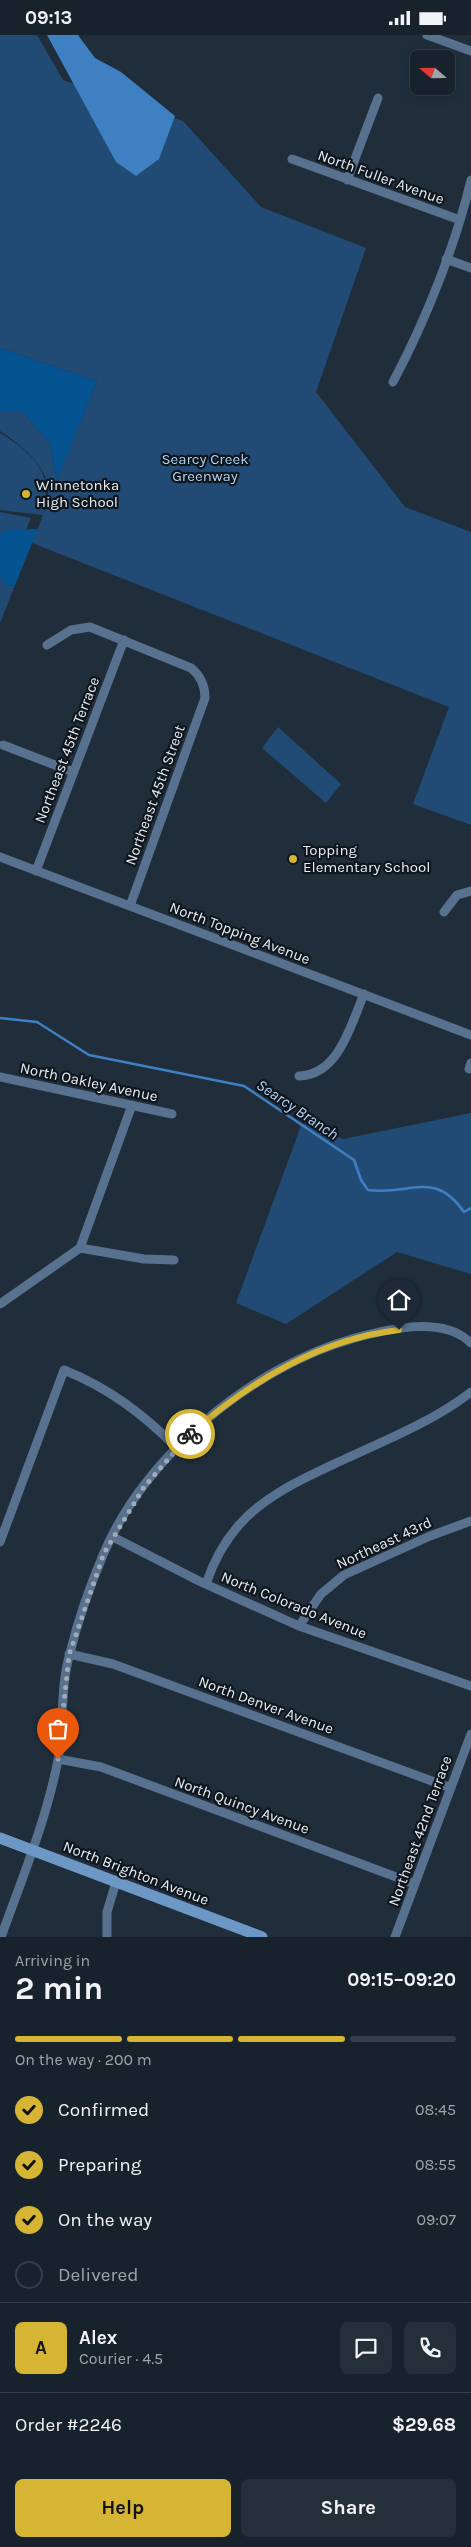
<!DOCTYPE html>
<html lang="en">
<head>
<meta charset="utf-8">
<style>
  :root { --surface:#18222d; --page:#252f39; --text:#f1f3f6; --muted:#9fa4aa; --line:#363f49; --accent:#d6b534 }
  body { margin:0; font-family:Karla,sans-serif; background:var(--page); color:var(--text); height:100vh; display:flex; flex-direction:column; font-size:19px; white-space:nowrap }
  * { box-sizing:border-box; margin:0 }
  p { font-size:16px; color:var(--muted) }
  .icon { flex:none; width:28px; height:28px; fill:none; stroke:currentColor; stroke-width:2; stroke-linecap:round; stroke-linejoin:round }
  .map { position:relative; height:1902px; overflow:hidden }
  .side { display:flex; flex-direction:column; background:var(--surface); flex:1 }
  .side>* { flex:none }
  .needle { width:32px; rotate:290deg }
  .tools { position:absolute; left:410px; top:15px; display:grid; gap:10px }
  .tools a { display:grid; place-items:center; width:45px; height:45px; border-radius:8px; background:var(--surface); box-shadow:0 2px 12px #0003,0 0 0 1px var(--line); font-size:25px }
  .pin { position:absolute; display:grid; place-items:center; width:42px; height:42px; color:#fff; margin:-51px -21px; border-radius:50% 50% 50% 0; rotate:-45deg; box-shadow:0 0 5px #0007 }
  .pin .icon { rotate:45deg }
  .courier { position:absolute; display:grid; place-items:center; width:50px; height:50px; margin:-25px; border:4px solid #d6b534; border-radius:50%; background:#fff; color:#222; box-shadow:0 1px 6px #0007 }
  .summary em { font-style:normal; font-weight:700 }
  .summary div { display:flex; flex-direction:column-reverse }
  .summary { display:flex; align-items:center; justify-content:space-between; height:85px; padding:0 15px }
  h1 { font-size:32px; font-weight:700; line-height:38px }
  .bar { display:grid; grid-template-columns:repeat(4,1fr); gap:8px 5px; align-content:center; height:60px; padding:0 15px }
  .bar i { height:6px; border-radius:4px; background:var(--line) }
  .bar .active { background:var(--accent) }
  .bar p { grid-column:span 4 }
  .line { display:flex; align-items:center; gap:12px; padding:0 15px; border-top:1px solid var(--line) }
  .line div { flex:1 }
  .round { display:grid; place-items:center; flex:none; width:52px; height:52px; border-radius:8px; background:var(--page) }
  ol { padding:0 15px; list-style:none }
  li { display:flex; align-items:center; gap:15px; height:55px }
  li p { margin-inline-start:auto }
  li .icon { padding:5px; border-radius:50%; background:var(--accent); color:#111; stroke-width:4 }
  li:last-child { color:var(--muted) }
  li i { width:28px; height:28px; border:2px solid var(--line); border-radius:50% }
  .primary-button { display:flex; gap:10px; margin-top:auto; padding:10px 15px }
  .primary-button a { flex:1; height:58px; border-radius:8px; background:var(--accent); color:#111; font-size:20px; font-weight:700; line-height:58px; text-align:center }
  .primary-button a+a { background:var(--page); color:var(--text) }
  .status { display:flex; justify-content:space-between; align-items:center; height:35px; padding:0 25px; background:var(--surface); direction:ltr }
  .status svg { height:14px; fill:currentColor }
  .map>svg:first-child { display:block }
  .green { fill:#214b74 }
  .forest { fill:#065391 }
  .water { fill:#3e80c2 }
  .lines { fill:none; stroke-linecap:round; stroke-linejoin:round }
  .stream { stroke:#3e80c2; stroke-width:2.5 }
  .street { stroke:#57718e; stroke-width:9 }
  .secondary { stroke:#6d98c5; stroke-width:11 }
  .done { stroke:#a0abb6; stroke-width:5; stroke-dasharray:0 9 }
  .route { stroke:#d6b534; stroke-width:6 }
  .poi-dot { fill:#d6b534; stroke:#0f161c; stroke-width:2 }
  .labels { text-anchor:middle; stroke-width:4.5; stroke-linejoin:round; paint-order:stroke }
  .street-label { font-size:15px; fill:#e5eef8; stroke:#0f161c }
  .park-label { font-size:15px; fill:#afd0f3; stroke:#0f161c }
  .poi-label { font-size:15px; fill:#e5eef8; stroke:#0f161c; text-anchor:start }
  .water-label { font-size:16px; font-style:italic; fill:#b0d0f4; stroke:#0f161c }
</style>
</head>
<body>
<div class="status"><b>09:13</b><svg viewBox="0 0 49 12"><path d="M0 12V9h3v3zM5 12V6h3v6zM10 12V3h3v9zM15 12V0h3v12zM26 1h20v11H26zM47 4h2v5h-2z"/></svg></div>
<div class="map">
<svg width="471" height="1902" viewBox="0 0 471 1902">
  <rect width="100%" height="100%" fill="#202e3c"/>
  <path class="green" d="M 0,0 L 37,0 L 63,45 L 183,86 L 261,172 L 366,213 L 316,357 L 405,472 L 471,497 L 471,790 L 413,769 L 449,672 L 32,508 L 43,480 L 0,475 L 0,398 C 18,409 40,424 45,446 C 47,456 44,468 44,477 C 60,440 27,414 0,396 L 0,376 L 23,376 L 50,409 L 57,444 L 97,346 L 0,313 Z
    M 0,477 L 31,483 L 4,547 L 7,551 L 15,550 L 0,588 Z
    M 278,692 L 341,749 L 326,768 L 262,713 Z
    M 471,1078 L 471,1239 L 397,1217 L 286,1289 L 236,1268 L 302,1088 L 343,1104 Z"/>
  <path class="forest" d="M 0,313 L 97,346 L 57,445 L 50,409 L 23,376 L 0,376 Z
    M 38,494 L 15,550 L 7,551 L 0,542 L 0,499 L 6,495 Z"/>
  <path class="water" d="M 47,0 L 78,0 L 95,23 L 121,37 L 175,81 L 159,124 L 136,141 L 116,127 Z"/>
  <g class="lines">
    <path class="stream" d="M 0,983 L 37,987 L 89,1020 L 244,1051 L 354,1125 L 361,1145 L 368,1155 C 410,1161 434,1134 464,1177 L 471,1173"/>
    <path class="street" d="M 427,0 L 471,16
      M 292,124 L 460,185
      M 347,145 L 378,63
      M 446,224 L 471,233
      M 393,347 C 425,287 455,212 471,145
      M 47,610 L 71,595 L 90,592 L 191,633 C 201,641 205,651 205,663 L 130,871
      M 3,710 L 73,737
      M 0,822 L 471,1000
      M 36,836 L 124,605
      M 444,877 L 457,860 L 471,856
      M 469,1034 L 471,1028
      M 299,1041 C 339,1040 351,989 364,959
      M 0,1042 L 172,1079
      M 80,1213 L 132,1070
      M 0,1269 L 80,1213 L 144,1224 L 174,1225
      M 113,1502 L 201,1547 L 299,1591 L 471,1651
      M 0,1507 L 64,1335 C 109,1353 143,1379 177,1413
      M 206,1549 C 213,1528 223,1508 239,1490 C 267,1458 309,1441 347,1423 C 389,1404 435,1385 471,1357
      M 299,1591 L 321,1559 L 344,1540 L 430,1501 L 471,1486
      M 69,1619 L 113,1629 L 451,1753
      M 58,1724 L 101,1732 L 415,1849
      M 1,1902 C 22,1844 46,1786 58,1725 C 64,1690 60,1652 70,1618 C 78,1585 90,1551 103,1520 C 144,1421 253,1331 355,1303 C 388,1294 443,1280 471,1308
      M 107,1902 L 107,1877 L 116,1847
      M 395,1902 L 471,1699"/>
    <path class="secondary" d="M 0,1803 L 262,1902"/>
  </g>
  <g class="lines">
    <path class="done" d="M 58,1724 L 69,1620 L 104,1518 L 144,1452 L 190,1399"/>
    <path class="route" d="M 190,1399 C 250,1347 319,1304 399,1295"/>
  </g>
  <g class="poi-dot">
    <circle cx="26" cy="459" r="5"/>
    <circle cx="293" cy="824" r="5"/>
  </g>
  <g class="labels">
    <g class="street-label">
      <text transform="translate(381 142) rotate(20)" y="5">North Fuller Avenue</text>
      <text transform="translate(67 715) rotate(-69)" y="5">Northeast 45th Terrace</text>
      <text transform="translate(155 760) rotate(-70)" y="5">Northeast 45th Street</text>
      <text transform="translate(240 898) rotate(21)" y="5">North Topping Avenue</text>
      <text transform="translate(89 1047) rotate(12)" y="5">North Oakley Avenue</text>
      <text transform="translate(384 1508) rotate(-25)" y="5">Northeast 43rd</text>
      <text transform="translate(294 1570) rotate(22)" y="5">North Colorado Avenue</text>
      <text transform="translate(266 1670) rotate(20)" y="5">North Denver Avenue</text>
      <text transform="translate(242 1770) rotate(20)" y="5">North Quincy Avenue</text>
      <text transform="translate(420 1796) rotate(-70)" y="5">Northeast 42nd Terrace</text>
      <text transform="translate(136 1838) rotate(21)" y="5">North Brighton Avenue</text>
    </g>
    <g class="park-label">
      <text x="205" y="429">Searcy Creek<tspan x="205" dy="17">Greenway</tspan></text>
    </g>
    <g class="poi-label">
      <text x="36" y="455">Winnetonka<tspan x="36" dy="17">High School</tspan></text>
      <text x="303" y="820">Topping<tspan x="303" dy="17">Elementary School</tspan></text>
    </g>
    <g class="water-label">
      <text transform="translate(298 1074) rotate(34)" y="6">Searcy Branch</text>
    </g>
  </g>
</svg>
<div class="tools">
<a><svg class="needle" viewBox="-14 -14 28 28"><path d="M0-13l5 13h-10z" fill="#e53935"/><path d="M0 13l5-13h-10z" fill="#9fa4aa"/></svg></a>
</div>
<div class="pin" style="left:58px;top:1724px;background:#ea580c"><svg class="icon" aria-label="bag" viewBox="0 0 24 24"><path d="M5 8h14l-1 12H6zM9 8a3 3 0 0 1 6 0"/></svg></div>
<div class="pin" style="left:399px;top:1295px;background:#1f2937"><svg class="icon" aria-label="home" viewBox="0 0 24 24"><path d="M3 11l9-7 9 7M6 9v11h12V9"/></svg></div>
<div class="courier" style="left:190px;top:1399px"><svg class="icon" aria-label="bike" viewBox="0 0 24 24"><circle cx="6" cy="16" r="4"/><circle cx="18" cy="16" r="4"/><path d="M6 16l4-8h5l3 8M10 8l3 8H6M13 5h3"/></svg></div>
</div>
<section class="side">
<div class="summary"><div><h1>2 min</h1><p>Arriving in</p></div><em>09:15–09:20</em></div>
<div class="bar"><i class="active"></i><i class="active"></i><i class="active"></i><i></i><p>On the way · 200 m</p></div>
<ol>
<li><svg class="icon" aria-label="check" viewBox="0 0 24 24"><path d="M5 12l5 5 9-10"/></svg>Confirmed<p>08:45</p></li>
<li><svg class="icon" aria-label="check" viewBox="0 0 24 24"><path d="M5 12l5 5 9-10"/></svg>Preparing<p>08:55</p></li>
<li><svg class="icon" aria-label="check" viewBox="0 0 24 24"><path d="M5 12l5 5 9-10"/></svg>On the way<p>09:07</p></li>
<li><i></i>Delivered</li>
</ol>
<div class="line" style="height:90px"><b class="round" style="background:var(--accent);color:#111">A</b><div><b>Alex</b><p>Courier · 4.5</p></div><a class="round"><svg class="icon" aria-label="chat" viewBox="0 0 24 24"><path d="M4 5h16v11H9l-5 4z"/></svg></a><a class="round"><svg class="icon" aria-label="phone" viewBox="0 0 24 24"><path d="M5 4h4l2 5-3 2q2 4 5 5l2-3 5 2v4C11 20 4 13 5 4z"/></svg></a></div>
<div class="line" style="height:65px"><div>Order #2246</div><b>$29.68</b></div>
<div class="primary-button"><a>Help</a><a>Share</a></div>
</section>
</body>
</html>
